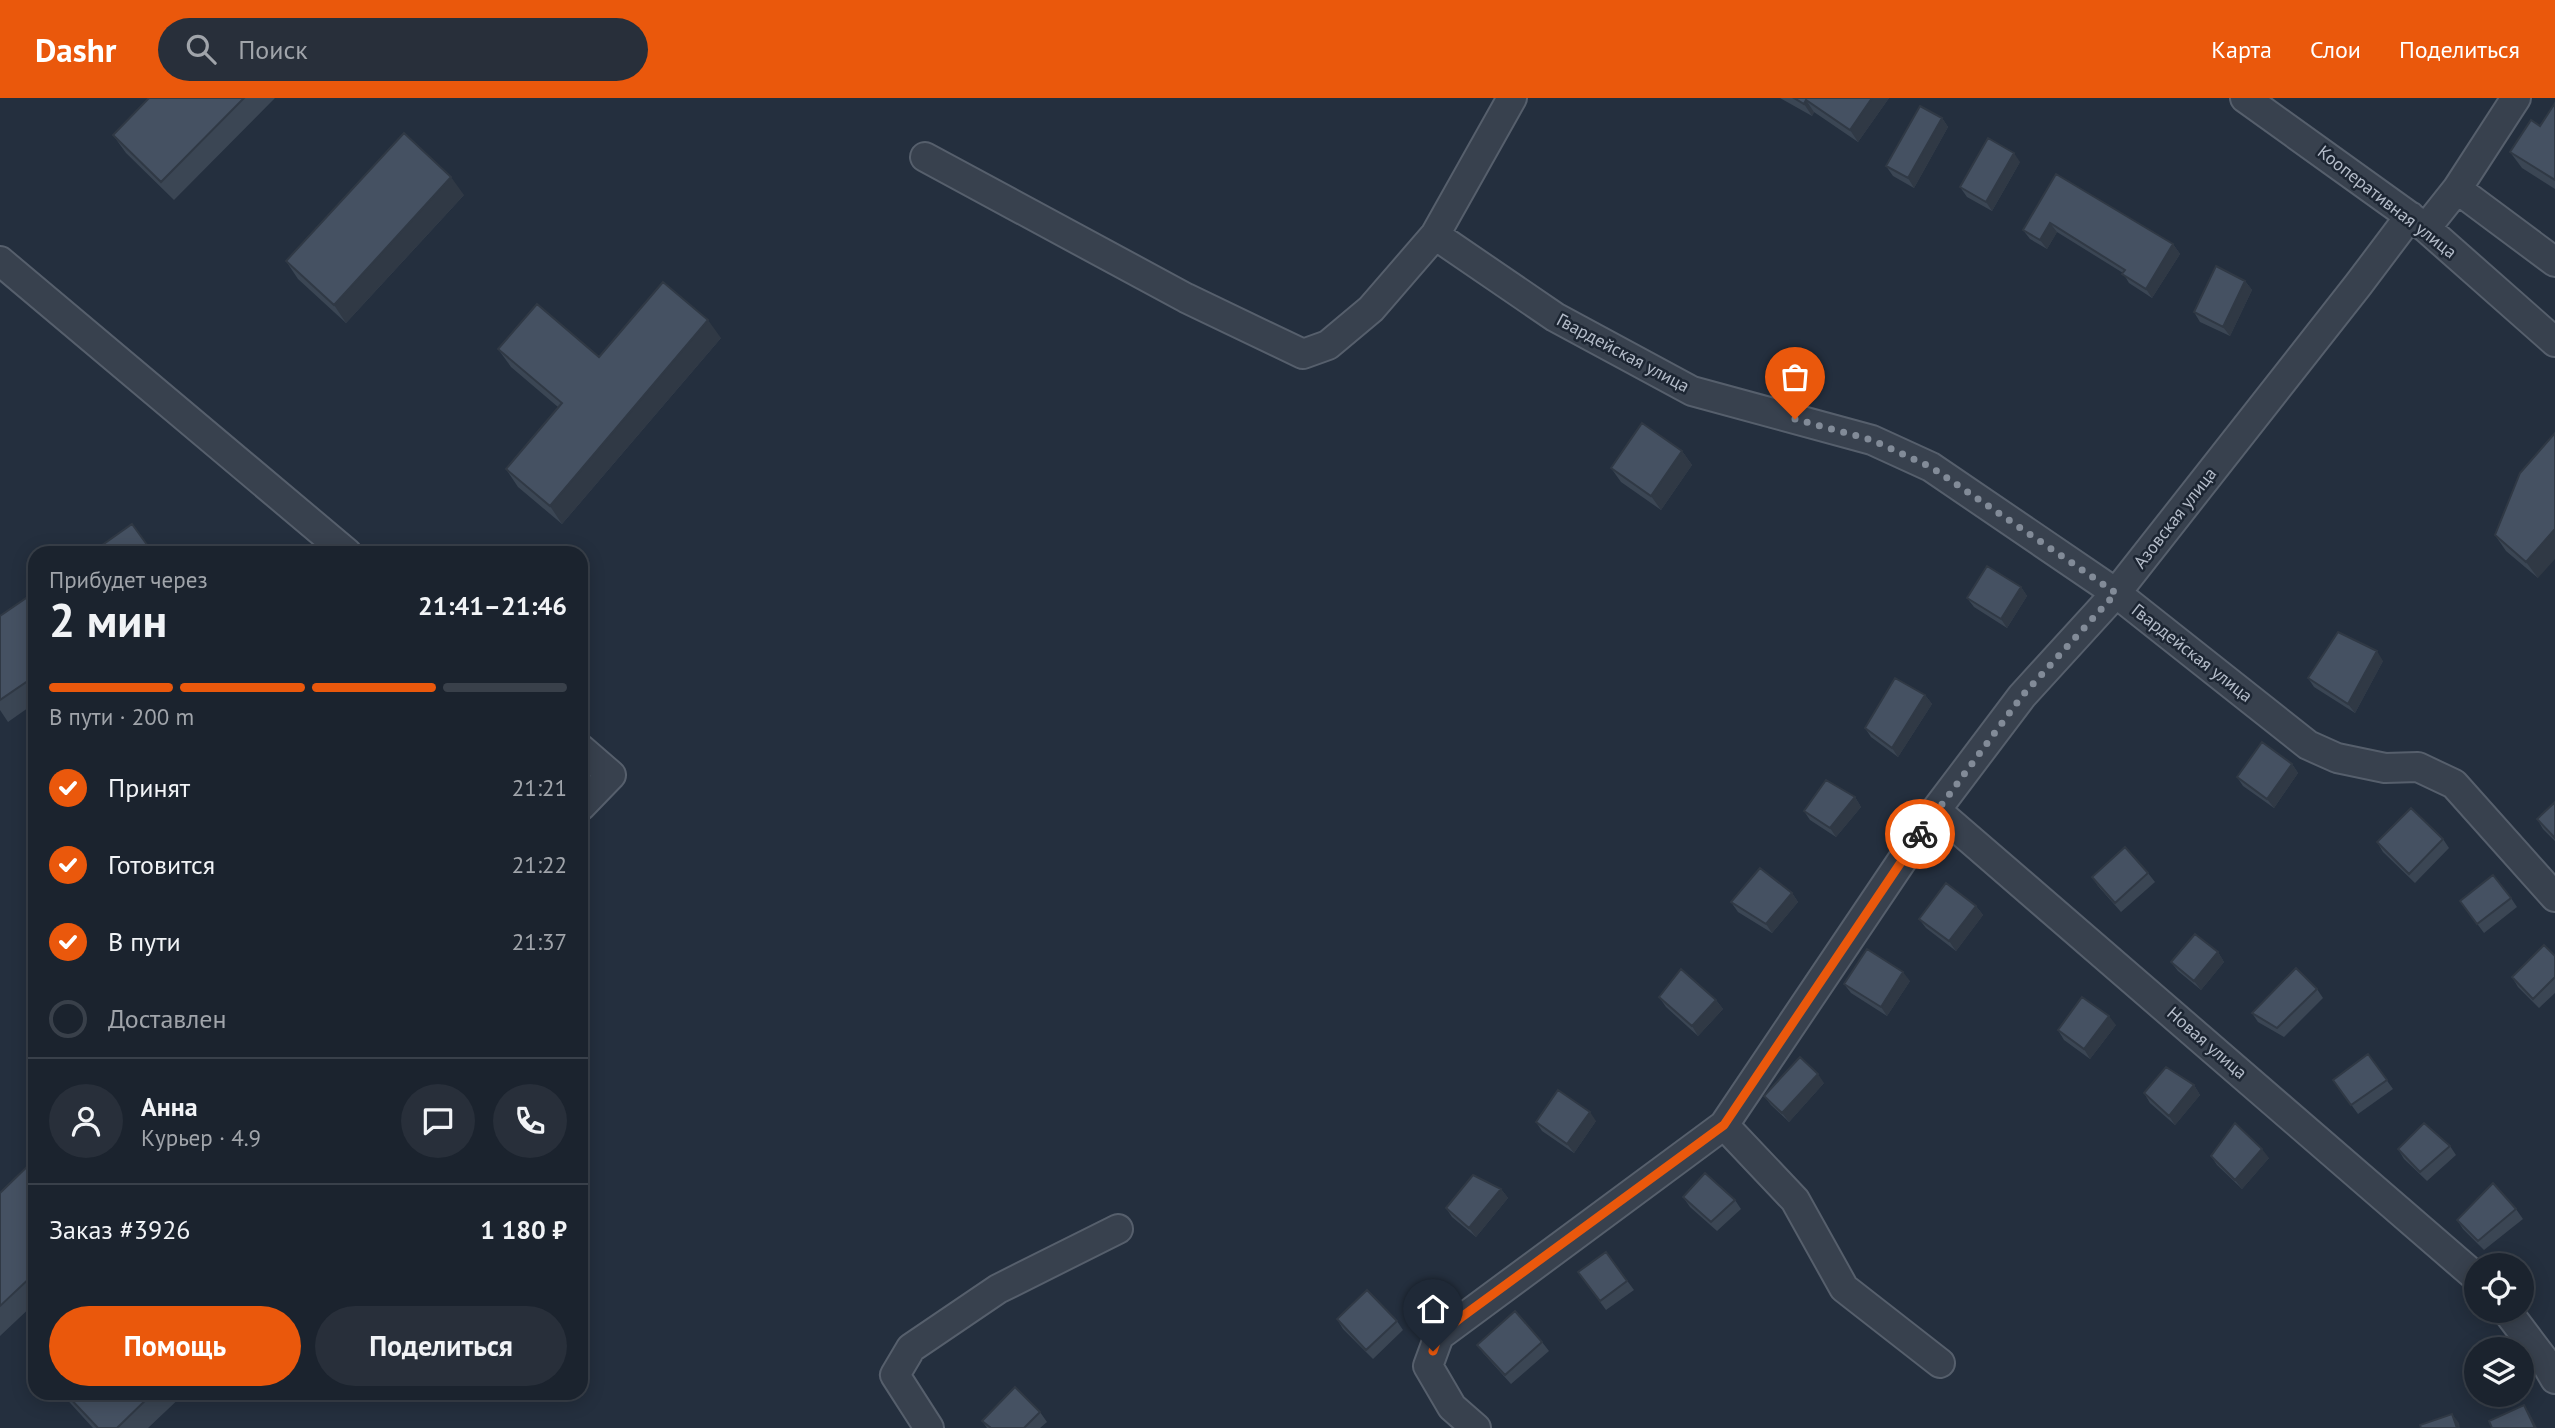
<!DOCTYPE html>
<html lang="ru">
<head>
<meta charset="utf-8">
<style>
  :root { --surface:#1b232e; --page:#282f3a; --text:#f1f3f6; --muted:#a0a4aa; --line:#39404a; --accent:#ea580c }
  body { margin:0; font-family:"PT Sans",sans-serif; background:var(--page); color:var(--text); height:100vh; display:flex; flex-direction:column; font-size:26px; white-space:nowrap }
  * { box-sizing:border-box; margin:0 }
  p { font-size:23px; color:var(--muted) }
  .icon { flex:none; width:38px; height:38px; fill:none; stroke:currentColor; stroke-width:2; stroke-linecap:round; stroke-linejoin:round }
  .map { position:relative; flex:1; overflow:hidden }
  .drawer { position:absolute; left:28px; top:448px; width:560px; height:854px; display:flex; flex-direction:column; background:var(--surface); border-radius:21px; box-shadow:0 4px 18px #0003,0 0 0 2px var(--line) }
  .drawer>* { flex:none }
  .controls { position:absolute; left:2464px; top:1155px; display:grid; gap:14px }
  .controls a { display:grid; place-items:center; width:70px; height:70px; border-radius:50%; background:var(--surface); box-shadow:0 4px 18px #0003,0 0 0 2px var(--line); font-size:35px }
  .pin { position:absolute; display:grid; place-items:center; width:60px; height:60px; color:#fff; margin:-72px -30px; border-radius:50% 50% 50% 0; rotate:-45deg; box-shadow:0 0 7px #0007 }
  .pin .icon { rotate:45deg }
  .courier { position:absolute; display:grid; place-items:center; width:70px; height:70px; margin:-35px; border:5px solid #ea580c; border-radius:50%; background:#fff; color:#222; box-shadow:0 2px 9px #0007 }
  .head em { font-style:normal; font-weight:700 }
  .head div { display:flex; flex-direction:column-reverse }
  .head { display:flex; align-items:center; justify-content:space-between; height:119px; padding:0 21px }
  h1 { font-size:46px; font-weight:700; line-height:52px }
  .bar { display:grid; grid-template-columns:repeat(4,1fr); gap:10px 7px; align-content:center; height:84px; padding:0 21px }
  .bar i { height:9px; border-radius:5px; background:var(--line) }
  .bar .on { background:var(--accent) }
  .bar p { grid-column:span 4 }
  .line { display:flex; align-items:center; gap:18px; padding:0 21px; border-top:2px solid var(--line) }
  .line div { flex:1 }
  .round { display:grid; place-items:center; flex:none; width:74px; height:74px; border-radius:37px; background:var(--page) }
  ol { padding:0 21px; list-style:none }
  li { display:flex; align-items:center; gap:21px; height:77px }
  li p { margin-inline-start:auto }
  li .icon { padding:7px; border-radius:50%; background:var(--accent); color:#fff; stroke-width:4 }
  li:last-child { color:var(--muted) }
  li i { width:38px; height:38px; border:4px solid var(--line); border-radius:50% }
  .action { display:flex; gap:14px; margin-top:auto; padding:14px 21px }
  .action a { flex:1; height:80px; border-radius:42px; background:var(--accent); color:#fff; font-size:28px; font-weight:700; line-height:80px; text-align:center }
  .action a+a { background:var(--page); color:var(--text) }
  header { display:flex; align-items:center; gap:42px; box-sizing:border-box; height:98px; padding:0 35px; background:var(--accent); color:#fff }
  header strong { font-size:33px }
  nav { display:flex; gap:38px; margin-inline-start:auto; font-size:24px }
  .search { width:490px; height:63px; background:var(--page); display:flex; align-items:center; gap:18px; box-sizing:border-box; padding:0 24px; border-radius:38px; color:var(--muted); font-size:26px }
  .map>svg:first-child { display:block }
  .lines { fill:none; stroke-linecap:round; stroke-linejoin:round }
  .minor-casing { stroke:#565f6c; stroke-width:32 }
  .minor { stroke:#38414e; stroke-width:28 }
  .wall { fill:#3b4654 }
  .shaded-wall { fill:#303945 }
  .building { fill:#455162; stroke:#303945; stroke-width:2 }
  .done { stroke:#828b98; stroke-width:7; stroke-dasharray:0 12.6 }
  .route { stroke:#ea580c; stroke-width:9 }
  .labels { text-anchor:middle; stroke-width:5; stroke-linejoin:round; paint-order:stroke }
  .street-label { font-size:18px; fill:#b4bcc9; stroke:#1d2633 }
</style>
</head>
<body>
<header>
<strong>Dashr</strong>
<div class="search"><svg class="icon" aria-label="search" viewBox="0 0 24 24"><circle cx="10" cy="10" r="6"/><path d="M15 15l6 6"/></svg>Поиск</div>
<nav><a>Карта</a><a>Слои</a><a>Поделиться</a></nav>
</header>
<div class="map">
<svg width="2555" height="1330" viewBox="0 0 2555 1330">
  <rect width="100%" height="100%" fill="#242f3e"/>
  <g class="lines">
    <g class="minor-casing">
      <path id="minor" d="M 2245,0 L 2426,130 L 2555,244
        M 925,59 L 1186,200 L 1303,256 L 1328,247 L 1371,211 L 1435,137 L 1512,0
        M 2457,91 L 2555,164
        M 2426,130 L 2457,91 L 2516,0
        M 1435,137 L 1555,219 L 1692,293 L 1872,342 L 1931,369 L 2116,495 L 2308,647 L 2337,660 L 2385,670 L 2418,669 L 2454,686 L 2555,799
        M 0,163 L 347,455
        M 581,651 L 611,677 L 581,708
        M 1936,712 L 2476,1179
        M 1724,1027 L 1795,1102 L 1844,1190 L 1940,1265
        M 2507,1213 L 2544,1262 L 2555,1281
        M 929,1330 L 895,1277 L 911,1250 L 998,1191 L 1118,1131
        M 1476,1330 L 1452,1309 L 1428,1268 L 1439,1238 L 1724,1027 L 1936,712 L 2022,598 L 2116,495 L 2358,187 L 2410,118"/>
    </g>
    <use href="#minor" class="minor"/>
  </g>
  <path class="wall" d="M 149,0 L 275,0 L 174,102 L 126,55 L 113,37 Z
    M 1780,0 L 1889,0 L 1858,44 L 1814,14 L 1812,18 Z
    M 2555,5 L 2555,91 L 2522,70 L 2510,54 L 2540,28 Z
    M 1942,20 L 1948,29 L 1914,90 L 1893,78 L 1886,68 Z
    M 2020,64 L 1992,113 L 1967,99 L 1960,89 Z
    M 2056,76 L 2173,146 L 2180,156 L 2152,200 L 2129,185 L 2123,175 L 2057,134 L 2047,151 L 2030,141 L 2023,132 Z
    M 464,97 L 346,225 L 298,181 L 286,163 Z
    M 2245,183 L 2252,192 L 2230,238 L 2200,224 L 2194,214 Z
    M 721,240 L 562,426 L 518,389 L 506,371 L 558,309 L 511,269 L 498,251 L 599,259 Z
    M 1682,353 L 1692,367 L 1661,412 L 1621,384 L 1611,370 Z
    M 2520,375 L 2538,480 L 2506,453 L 2495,437 Z
    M 2021,489 L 2027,498 L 2007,530 L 1974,509 L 1967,500 Z
    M 35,494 L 35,605 L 8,624 L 0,612 L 0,518 Z
    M 2383,563 L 2355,615 L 2314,589 L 2308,580 Z
    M 1925,597 L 1932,606 L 1898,659 L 1871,639 L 1865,630 Z
    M 2292,666 L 2298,675 L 2274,710 L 2243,688 L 2237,679 Z
    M 1855,699 L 1861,709 L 1836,739 L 1810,722 L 1804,713 Z
    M 2555,704 L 2555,743 L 2543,731 L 2537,721 Z
    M 2443,741 L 2449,750 L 2415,785 L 2383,754 L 2377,744 Z
    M 2148,775 L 2155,784 L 2121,814 L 2098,788 L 2092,779 Z
    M 1792,795 L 1798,804 L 1772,835 L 1738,814 L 1731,804 Z
    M 2511,800 L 2517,809 L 2484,835 L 2467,812 Z
    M 1976,808 L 1983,817 L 1956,853 L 1926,830 L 1919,821 Z
    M 2218,854 L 2224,864 L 2201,892 L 2178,873 L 2171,864 Z
    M 2555,858 L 2555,895 L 2539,910 L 2518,889 L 2512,879 Z
    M 1910,883 L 1887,918 L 1851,895 L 1844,886 Z
    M 2317,891 L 2323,900 L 2284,939 L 2258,924 L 2252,915 Z
    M 1659,899 L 1716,902 L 1723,911 L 1698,938 L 1666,909 Z
    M 2116,927 L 2090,961 L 2064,942 L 2058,932 Z
    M 2368,956 L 2393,991 L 2358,1016 L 2333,982 Z
    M 1824,985 L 1789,1024 L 1771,1007 L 1764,998 Z
    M 2194,987 L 2200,997 L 2175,1027 L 2150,1005 L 2144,995 Z
    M 1596,1023 L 1574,1055 L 1542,1033 L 1536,1024 Z
    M 2450,1048 L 2456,1057 L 2427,1083 L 2404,1061 L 2398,1051 Z
    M 2211,1058 L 2269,1060 L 2242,1091 L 2217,1067 Z
    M 35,1061 L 35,1205 L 0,1238 L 0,1095 Z
    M 1501,1091 L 1508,1100 L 1476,1139 L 1452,1119 L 1446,1110 Z
    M 1683,1099 L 1735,1102 L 1741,1111 L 1717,1133 L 1690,1109 Z
    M 2516,1111 L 2523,1121 L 2484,1152 L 2463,1131 L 2457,1122 Z
    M 1606,1154 L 1634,1192 L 1606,1212 L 1578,1174 Z
    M 1337,1221 L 1397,1223 L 1403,1232 L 1373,1261 L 1343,1231 Z
    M 1542,1244 L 1549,1253 L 1511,1286 L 1484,1256 L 1477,1247 Z
    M 61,1295 L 185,1295 L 148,1330 L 93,1330 Z
    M 1040,1314 L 1047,1324 L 1040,1330 L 987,1330 L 982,1323 Z"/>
  <path class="shaded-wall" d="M 1872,0 L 1889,0 L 1858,44 L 1850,32 Z
    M 1806,2 L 1814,14 L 1812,18 L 1804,6 Z
    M 1942,20 L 1948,29 L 1914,90 L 1908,80 Z
    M 2014,55 L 2020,64 L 1992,113 L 1986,104 Z
    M 451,79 L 464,97 L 346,225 L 334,207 Z
    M 2050,125 L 2057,134 L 2047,151 L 2040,142 Z
    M 2173,146 L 2180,156 L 2152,200 L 2146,191 Z
    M 2245,183 L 2252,192 L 2230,238 L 2223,229 Z
    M 708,222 L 721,240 L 562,426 L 550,408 Z
    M 1682,353 L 1692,367 L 1661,412 L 1651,398 Z
    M 2555,431 L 2555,461 L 2538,480 L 2526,464 Z
    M 2021,489 L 2027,498 L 2007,530 L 2001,521 Z
    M 2377,553 L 2383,563 L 2355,615 L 2348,606 Z
    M 1925,597 L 1932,606 L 1898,659 L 1892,650 Z
    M 2292,666 L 2298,675 L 2274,710 L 2267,701 Z
    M 1855,699 L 1861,709 L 1836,739 L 1830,730 Z
    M 1792,795 L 1798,804 L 1772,835 L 1766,826 Z
    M 1976,808 L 1983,817 L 1956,853 L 1949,843 Z
    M 2218,854 L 2224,864 L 2201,892 L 2194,883 Z
    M 1903,874 L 1910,883 L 1887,918 L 1881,909 Z
    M 1716,902 L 1723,911 L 1698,938 L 1692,928 Z
    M 2109,918 L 2116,927 L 2090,961 L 2084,951 Z
    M 1818,976 L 1824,985 L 1789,1024 L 1782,1015 Z
    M 2194,987 L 2200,997 L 2175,1027 L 2169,1018 Z
    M 1590,1014 L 1596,1023 L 1574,1055 L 1567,1046 Z
    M 2262,1051 L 2269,1060 L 2242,1091 L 2235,1082 Z
    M 1501,1091 L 1508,1100 L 1476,1139 L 1469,1130 Z
    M 2524,1307 L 2530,1316 L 2537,1330 L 2535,1330 Z
    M 2452,1316 L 2459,1325 L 2460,1330 L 2457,1330 Z"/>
  <path class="building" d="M 149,0 L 244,0 L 161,84 L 113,37 Z
    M 1794,0 L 1872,0 L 1850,32 L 1806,2 L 1804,6 Z
    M 2555,5 L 2555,82 L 2510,54 L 2531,22 L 2540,28 Z
    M 1920,8 L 1942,20 L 1908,80 L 1886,68 Z
    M 404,35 L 451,79 L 334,207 L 286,163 Z
    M 1988,40 L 2014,55 L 1986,104 L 1960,89 Z
    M 2056,76 L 2173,146 L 2146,191 L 2122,176 L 2125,172 L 2050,125 L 2040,142 L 2023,132 Z
    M 2216,168 L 2245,183 L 2223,229 L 2194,214 Z
    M 663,184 L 708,222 L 550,408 L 506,371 L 562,305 L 498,251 L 537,206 L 599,259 Z
    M 1642,325 L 1682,353 L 1651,398 L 1611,370 Z
    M 2555,335 L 2555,431 L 2526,464 L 2495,437 L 2520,375 Z
    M 132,426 L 153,455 L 91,455 Z
    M 1987,468 L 2021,489 L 2001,521 L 1967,500 Z
    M 35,494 L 35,578 L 0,602 L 0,518 Z
    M 2338,534 L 2377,553 L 2348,606 L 2308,580 Z
    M 1895,580 L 1925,597 L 1892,650 L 1865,630 Z
    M 2262,644 L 2292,666 L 2267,701 L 2237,679 Z
    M 1826,682 L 1855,699 L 1830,730 L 1804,713 Z
    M 2555,704 L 2555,740 L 2537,721 Z
    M 2411,710 L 2443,741 L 2409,776 L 2377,744 Z
    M 2125,749 L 2148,775 L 2115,805 L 2092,779 Z
    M 1760,770 L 1792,795 L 1766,826 L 1731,804 Z
    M 2493,777 L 2511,800 L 2477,826 L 2460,803 Z
    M 1946,785 L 1976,808 L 1949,843 L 1919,821 Z
    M 2195,836 L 2218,854 L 2194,883 L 2171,864 Z
    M 2544,847 L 2555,858 L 2555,879 L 2533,901 L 2512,879 Z
    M 1867,851 L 1903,874 L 1881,909 L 1844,886 Z
    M 2296,870 L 2317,891 L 2277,930 L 2252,915 Z
    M 1681,871 L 1716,902 L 1692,928 L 1659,899 Z
    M 2082,899 L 2109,918 L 2084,951 L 2058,932 Z
    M 2368,956 L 2387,982 L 2351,1007 L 2333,982 Z
    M 1800,959 L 1818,976 L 1782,1015 L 1764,998 Z
    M 2166,969 L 2194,987 L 2169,1018 L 2144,995 Z
    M 1558,992 L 1590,1014 L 1567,1046 L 1536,1024 Z
    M 2235,1025 L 2262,1051 L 2235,1082 L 2211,1058 Z
    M 2424,1025 L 2450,1048 L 2420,1074 L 2398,1051 Z
    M 35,1061 L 35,1175 L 0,1208 L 0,1095 Z
    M 1705,1075 L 1735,1102 L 1711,1124 L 1683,1099 Z
    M 1473,1077 L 1501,1091 L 1469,1130 L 1446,1110 Z
    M 2493,1085 L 2516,1111 L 2478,1143 L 2457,1122 Z
    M 1606,1154 L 1627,1183 L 1600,1203 L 1578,1174 Z
    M 1367,1192 L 1397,1223 L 1366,1252 L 1337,1221 Z
    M 1515,1213 L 1542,1244 L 1505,1277 L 1477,1247 Z
    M 1015,1289 L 1040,1314 L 1024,1330 L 991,1330 L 982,1323 Z
    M 65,1295 L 153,1295 L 117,1330 L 98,1330 Z
    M 2524,1307 L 2535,1330 L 2492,1330 L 2489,1323 Z
    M 2452,1316 L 2457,1330 L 2421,1330 L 2420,1327 Z"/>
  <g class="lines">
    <path class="done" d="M 1795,321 L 1872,342 L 1931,369 L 2116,495 L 2022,598 L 1920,736"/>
    <path class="route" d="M 1433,1253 L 1438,1238 L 1463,1218 L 1724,1027 L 1920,736"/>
  </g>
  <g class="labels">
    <g class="street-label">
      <text transform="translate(2387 104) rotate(38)" y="6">Кооперативная улица</text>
      <text transform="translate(1623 255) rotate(28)" y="6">Гвардейская улица</text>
      <text transform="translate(2175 420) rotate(-52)" y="6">Азовская улица</text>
      <text transform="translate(2192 555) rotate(38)" y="6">Гвардейская улица</text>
      <text transform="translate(2207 945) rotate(41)" y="6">Новая улица</text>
    </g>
  </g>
</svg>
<div class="controls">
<a><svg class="icon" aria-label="locate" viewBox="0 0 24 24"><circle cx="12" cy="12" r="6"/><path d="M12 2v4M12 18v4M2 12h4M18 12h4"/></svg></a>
<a><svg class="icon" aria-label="layers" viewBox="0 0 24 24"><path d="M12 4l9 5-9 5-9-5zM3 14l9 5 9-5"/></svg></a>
</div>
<div class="pin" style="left:1795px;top:321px;background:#ea580c"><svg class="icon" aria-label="bag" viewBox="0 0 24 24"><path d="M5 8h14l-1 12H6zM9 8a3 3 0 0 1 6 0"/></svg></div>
<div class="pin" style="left:1433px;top:1253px;background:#1f2937"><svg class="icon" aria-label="home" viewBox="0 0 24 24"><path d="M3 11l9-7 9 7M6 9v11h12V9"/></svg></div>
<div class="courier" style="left:1920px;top:736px"><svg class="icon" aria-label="bike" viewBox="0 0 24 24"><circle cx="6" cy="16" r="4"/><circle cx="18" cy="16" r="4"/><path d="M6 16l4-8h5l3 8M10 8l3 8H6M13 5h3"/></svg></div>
<section class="drawer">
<div class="head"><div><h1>2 мин</h1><p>Прибудет через</p></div><em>21:41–21:46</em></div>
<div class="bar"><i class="on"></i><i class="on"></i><i class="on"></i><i></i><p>В пути · 200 m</p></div>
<ol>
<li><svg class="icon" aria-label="check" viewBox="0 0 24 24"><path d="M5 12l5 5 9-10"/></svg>Принят<p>21:21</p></li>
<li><svg class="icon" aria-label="check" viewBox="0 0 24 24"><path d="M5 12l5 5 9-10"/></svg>Готовится<p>21:22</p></li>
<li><svg class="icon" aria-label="check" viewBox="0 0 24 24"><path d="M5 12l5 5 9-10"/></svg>В пути<p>21:37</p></li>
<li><i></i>Доставлен</li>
</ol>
<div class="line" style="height:126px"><a class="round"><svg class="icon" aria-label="person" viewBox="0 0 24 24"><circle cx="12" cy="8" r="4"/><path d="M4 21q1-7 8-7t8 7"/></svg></a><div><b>Анна</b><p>Курьер · 4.9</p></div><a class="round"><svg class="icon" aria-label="chat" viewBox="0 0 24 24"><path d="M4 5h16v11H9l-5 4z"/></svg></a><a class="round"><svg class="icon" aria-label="phone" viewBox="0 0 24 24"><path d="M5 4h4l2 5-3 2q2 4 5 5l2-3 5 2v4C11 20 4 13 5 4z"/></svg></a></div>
<div class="line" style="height:91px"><div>Заказ #3926</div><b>1 180 ₽</b></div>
<div class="action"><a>Помощь</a><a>Поделиться</a></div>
</section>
</div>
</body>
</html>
